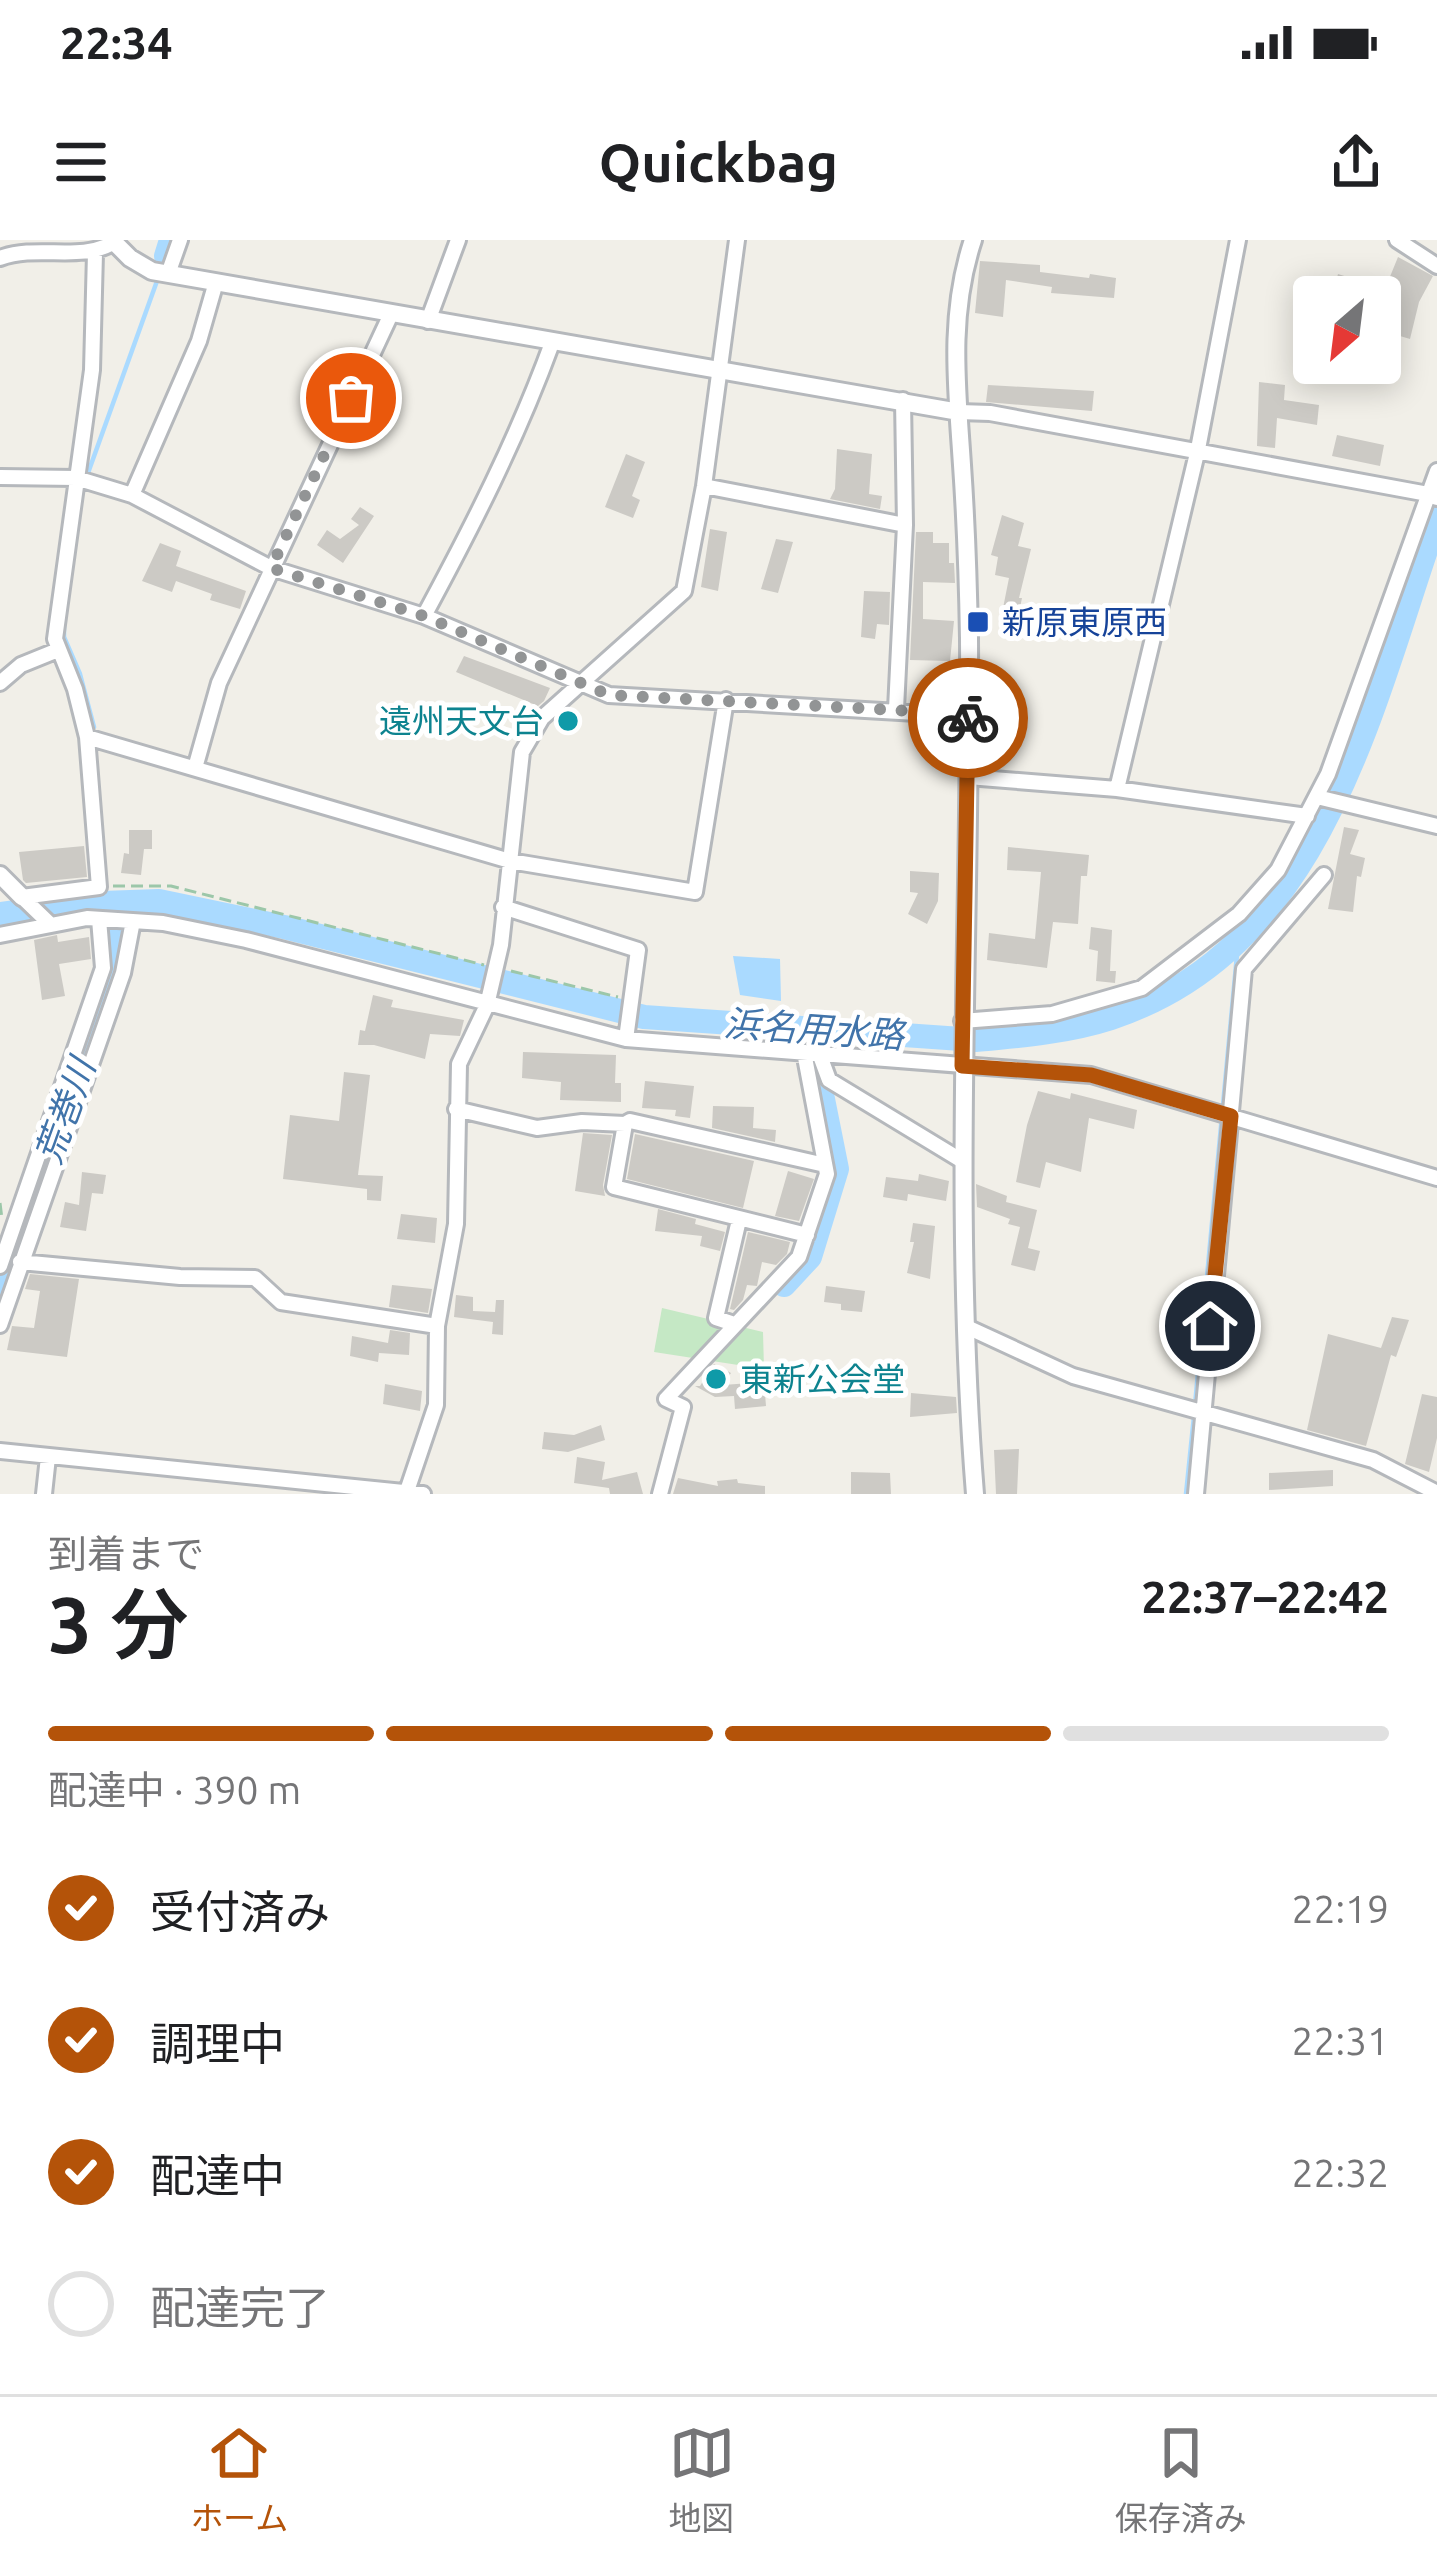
<!DOCTYPE html>
<html lang="ja">
<head>
<meta charset="utf-8">
<style>
  :root { --surface:#fff; --page:#f6f6f6; --text:#202124; --muted:#757577; --line:#e0e0e0; --accent:#b45309 }
  body { margin:0; font-family:Ubuntu,"Noto Sans JP",sans-serif; background:var(--page); color:var(--text); height:100vh; display:flex; flex-direction:column; font-size:45px; white-space:nowrap }
  * { box-sizing:border-box; margin:0 }
  p { font-size:39px; color:var(--muted) }
  .icon { flex:none; width:66px; height:66px; fill:none; stroke:currentColor; stroke-width:2; stroke-linecap:round; stroke-linejoin:round }
  .map { position:relative; height:1254px; overflow:hidden }
  .side { display:flex; flex-direction:column; background:var(--surface); flex:1 }
  .side>* { flex:none }
  .needle { width:78px; rotate:208deg }
  .controls { position:absolute; left:1293px; top:36px; display:grid; gap:24px }
  .controls a { display:grid; place-items:center; width:108px; height:108px; border-radius:12px; background:var(--surface); box-shadow:0 6px 30px #0003; font-size:60px }
  .pin { position:absolute; display:grid; place-items:center; width:102px; height:102px; color:#fff; margin:-51px; border:6px solid #fff; border-radius:50%; box-shadow:0 3px 12px #0007 }
  .courier { position:absolute; display:grid; place-items:center; width:120px; height:120px; margin:-60px; border:9px solid #b45309; border-radius:50%; background:#fff; color:#222; box-shadow:0 3px 15px #0007 }
  .overview em { font-style:normal; font-weight:600 }
  .overview div { display:flex; flex-direction:column-reverse }
  .overview { display:flex; align-items:center; justify-content:space-between; height:204px; padding:0 48px }
  h1 { font-size:78px; font-weight:600; line-height:90px }
  .bar { display:grid; grid-template-columns:repeat(4,1fr); gap:18px 12px; align-content:center; height:144px; padding:0 48px }
  .bar i { height:15px; border-radius:9px; background:var(--line) }
  .bar .current { background:var(--accent) }
  .bar p { grid-column:span 4 }
  ol { padding:0 48px; list-style:none }
  li { display:flex; align-items:center; gap:36px; height:132px }
  li p { margin-inline-start:auto }
  li .icon { padding:12px; border-radius:50%; background:var(--accent); color:#fff; stroke-width:4 }
  li:last-child { color:var(--muted) }
  li i { width:66px; height:66px; border:6px solid var(--line); border-radius:50% }
  .status { display:flex; justify-content:space-between; align-items:center; height:84px; padding:0 60px; background:var(--surface); direction:ltr }
  .status svg { height:33px; fill:currentColor }
  header { display:flex; justify-content:space-between; align-items:center; height:156px; padding:0 48px; background:var(--surface); font-size:54px; font-weight:600 }
  .tabs { display:flex; justify-content:space-around; align-items:center; height:168px; border-top:3px solid var(--line); background:var(--surface); font-size:33px; color:var(--muted) }
  .tabs a { display:grid; justify-items:center; gap:6px }
  .tabs .current { color:var(--accent) }
  .map>svg:first-child { display:block }
  .green { fill:#c5e8c5 }
  .water { fill:#aadaff }
  .lines { fill:none; stroke-linecap:round; stroke-linejoin:round }
  .stream { stroke:#aadaff; stroke-width:4.5 }
  .river { stroke:#aadaff; stroke-width:24 }
  .building { fill:#cccac5 }
  .minor-casing { stroke:#b5b8bc; stroke-width:20 }
  .tertiary-casing { stroke:#b5b8bc; stroke-width:22 }
  .path { stroke:#9cc7a9; stroke-width:3; stroke-dasharray:12 6; stroke-linecap:butt }
  .minor { stroke:#fff; stroke-width:14 }
  .tertiary { stroke:#fff; stroke-width:16 }
  .done { stroke:#929495; stroke-width:12; stroke-dasharray:0 21.6 }
  .route { stroke:#b45309; stroke-width:15 }
  .transit-dot { fill:#1a4fb4; stroke:#fff; stroke-width:4.5 }
  .culture-dot { fill:#0f9aa8; stroke:#fff; stroke-width:4.5 }
  .labels { text-anchor:middle; stroke-width:10; stroke-linejoin:round; paint-order:stroke }
  .transit-label { font-size:33px; fill:#164399; stroke:#fff; text-anchor:start }
  .culture-label { font-size:33px; fill:#0d838f; stroke:#fff; text-anchor:end }
  .water-label { font-size:36px; font-style:italic; fill:#4174aa; stroke:#fff }
</style>
</head>
<body>
<div class="status"><b>22:34</b><svg viewBox="0 0 49 12"><path d="M0 12V9h3v3zM5 12V6h3v6zM10 12V3h3v9zM15 12V0h3v12zM26 1h20v11H26zM47 4h2v5h-2z"/></svg></div>
<header><svg class="icon" aria-label="menu" viewBox="0 0 24 24"><path d="M4 6h16M4 12h16M4 18h16"/></svg>Quickbag<svg class="icon" aria-label="share" viewBox="0 0 24 24"><path d="M12 15V3M7 8l5-5 5 5M5 13v7h14v-7"/></svg></header>
<div class="map">
<svg width="1437" height="1254" viewBox="0 0 1437 1254">
  <rect width="100%" height="100%" fill="#f1efe8"/>
  <path class="green" d="M 662,1068 L 763,1092 L 764,1129 L 654,1112 Z"/>
  <path class="water" d="M 733,716 L 780,719 L 781,761 L 740,755 Z"/>
  <g class="lines">
    <path class="stream" d="M 88,233 L 157,41
      M 64,384 L 64,397 L 80,434 L 94,487
      M 95,510 L 102,603
      M 1195,1165 L 1238,704
      M 1186,1254 L 1194,1176"/>
    <path class="river" d="M 166,16 L 171,0
      M 0,674 L 73,664 L 159,661 L 284,687 L 644,777 L 976,800 C 1020,796 1068,792 1111,778 C 1325,707 1371,465 1437,278
      M 784,1045 L 810,1017 L 837,929 L 815,819
      M 0,1052 L 81,821 L 117,730 L 120,689"/>
  </g>
  <path class="building" d="M 1398,17 L 1433,36 L 1419,62 L 1410,99 L 1380,90 L 1380,57 L 1359,57 L 1334,49 L 1338,34 L 1385,49 Z
    M 980,21 L 1040,25 L 1040,32 L 1089,38 L 1090,34 L 1116,38 L 1114,58 L 1051,53 L 1052,47 L 1006,40 L 1003,77 L 975,73 Z
    M 1259,142 L 1285,145 L 1284,160 L 1319,165 L 1317,185 L 1277,178 L 1275,208 L 1257,206 Z
    M 988,145 L 1094,151 L 1092,171 L 986,162 Z
    M 1337,195 L 1384,205 L 1380,226 L 1332,216 Z
    M 837,209 L 872,214 L 869,254 L 882,256 L 880,269 L 830,259 L 835,249 Z
    M 626,214 L 645,222 L 632,256 L 640,260 L 633,278 L 605,267 Z
    M 360,267 L 374,276 L 343,323 L 317,305 L 327,290 L 340,299 L 359,285 L 351,279 Z
    M 1002,275 L 1024,283 L 1018,306 L 1031,309 L 1019,358 L 1022,358 L 1016,387 L 1000,383 L 1009,338 L 995,335 L 998,317 L 991,315 Z
    M 710,289 L 727,292 L 718,351 L 701,347 Z
    M 916,292 L 933,292 L 933,303 L 949,303 L 949,323 L 954,323 L 955,343 L 923,342 L 923,379 L 954,381 L 950,421 L 910,420 Z
    M 776,299 L 793,302 L 778,353 L 761,349 Z
    M 160,303 L 181,311 L 176,326 L 246,351 L 240,369 L 210,360 L 212,354 L 176,341 L 172,352 L 142,341 Z
    M 864,351 L 890,352 L 889,385 L 877,384 L 875,399 L 861,397 Z
    M 464,416 L 550,448 L 544,461 L 538,466 L 456,432 Z
    M 1344,587 L 1359,590 L 1350,614 L 1365,618 L 1361,637 L 1357,636 L 1353,672 L 1328,669 Z
    M 129,590 L 152,590 L 152,609 L 144,609 L 141,635 L 121,633 L 124,613 L 129,614 Z
    M 84,606 L 87,637 L 26,643 L 23,640 L 19,612 Z
    M 1008,607 L 1089,615 L 1087,636 L 1081,636 L 1078,684 L 1053,682 L 1047,728 L 987,720 L 989,693 L 1035,699 L 1041,632 L 1007,630 Z
    M 910,631 L 939,633 L 938,661 L 927,684 L 908,674 L 918,653 L 910,652 Z
    M 1091,687 L 1112,690 L 1110,731 L 1116,731 L 1115,743 L 1096,741 L 1098,711 L 1089,709 Z
    M 57,695 L 58,702 L 89,697 L 91,719 L 59,724 L 65,756 L 42,760 L 34,700 Z
    M 373,755 L 393,760 L 391,767 L 464,780 L 460,796 L 430,794 L 425,819 L 374,805 L 358,805 L 360,790 L 365,791 Z
    M 523,812 L 616,815 L 615,843 L 621,843 L 621,862 L 560,860 L 561,842 L 522,838 Z
    M 344,832 L 370,835 L 358,935 L 383,936 L 381,961 L 367,960 L 367,949 L 283,939 L 290,875 L 339,881 Z
    M 645,841 L 694,846 L 690,878 L 675,876 L 676,870 L 642,868 Z
    M 1038,851 L 1070,859 L 1071,853 L 1137,870 L 1134,889 L 1089,878 L 1081,932 L 1046,922 L 1040,948 L 1016,942 L 1027,885 Z
    M 713,866 L 754,867 L 753,888 L 776,890 L 775,902 L 712,888 Z
    M 583,893 L 612,895 L 603,945 L 605,956 L 575,951 Z
    M 635,894 L 754,921 L 743,968 L 627,939 Z
    M 788,931 L 814,939 L 799,981 L 775,976 Z
    M 82,932 L 106,935 L 103,954 L 92,953 L 86,991 L 60,987 L 65,962 L 79,965 Z
    M 919,934 L 949,941 L 946,961 L 908,954 L 907,961 L 883,957 L 886,937 L 918,941 Z
    M 976,944 L 1007,956 L 1006,962 L 1037,970 L 1028,1008 L 1040,1011 L 1035,1031 L 1011,1025 L 1020,987 L 1008,984 L 1010,979 L 977,967 Z
    M 658,969 L 696,979 L 695,984 L 725,992 L 720,1011 L 700,1006 L 702,996 L 655,991 Z
    M 401,974 L 437,978 L 435,1003 L 397,999 Z
    M 913,983 L 935,986 L 930,1039 L 907,1033 L 914,1002 L 910,1002 Z
    M 748,992 L 790,1002 L 787,1014 L 776,1025 L 762,1022 L 757,1046 L 747,1045 L 743,1060 L 734,1070 L 730,1069 Z
    M 30,1034 L 79,1039 L 67,1117 L 7,1110 L 12,1086 L 34,1088 L 40,1051 L 25,1049 Z
    M 392,1045 L 432,1049 L 428,1073 L 389,1067 Z
    M 826,1046 L 865,1051 L 862,1072 L 841,1070 L 841,1064 L 824,1062 Z
    M 456,1055 L 473,1057 L 473,1071 L 495,1072 L 496,1060 L 504,1060 L 503,1095 L 492,1094 L 493,1082 L 454,1077 Z
    M 1392,1077 L 1409,1080 L 1396,1117 L 1391,1115 L 1366,1206 L 1307,1190 L 1328,1094 L 1381,1108 Z
    M 390,1090 L 410,1093 L 409,1115 L 379,1113 L 378,1122 L 350,1116 L 352,1096 L 388,1103 Z
    M 714,1124 L 731,1133 L 723,1145 L 764,1142 L 766,1166 L 735,1169 L 734,1156 L 715,1157 L 695,1146 L 700,1146 Z
    M 385,1144 L 422,1151 L 420,1171 L 383,1164 Z
    M 911,1153 L 956,1157 L 957,1173 L 910,1177 Z
    M 1422,1154 L 1437,1157 L 1437,1198 L 1429,1232 L 1405,1224 Z
    M 601,1185 L 605,1200 L 568,1212 L 542,1209 L 544,1192 L 574,1195 Z
    M 1019,1209 L 1017,1254 L 996,1254 L 994,1210 Z
    M 577,1217 L 605,1222 L 602,1240 L 637,1232 L 643,1254 L 610,1254 L 609,1248 L 574,1243 Z
    M 1333,1230 L 1333,1246 L 1269,1250 L 1269,1233 Z
    M 851,1232 L 890,1233 L 891,1254 L 851,1254 Z
    M 678,1238 L 718,1246 L 717,1241 L 737,1239 L 738,1243 L 765,1246 L 765,1254 L 673,1254 Z"/>
  <g class="lines">
    <g class="minor-casing">
      <path id="minor" d="M 1397,0 L 1437,26
        M 0,18 C 38,4 79,22 113,3
        M 168,34 L 180,0
        M 428,81 L 458,0
        M 959,172 L 990,173 L 1428,254
        M 0,237 L 76,238 L 132,255 L 271,328 L 424,376 L 609,455 L 968,476
        M 704,246 L 905,285
        M 132,255 L 199,101 L 216,42
        M 424,376 C 472,287 517,199 552,103
        M 0,443 L 21,425 L 58,410
        M 896,469 L 905,285 L 903,160
        M 87,497 L 510,621 L 695,652 L 726,460
        M 195,528 L 219,443 L 391,74
        M 968,537 L 1117,549 L 1307,576
        M 1117,549 L 1198,209 L 1238,0
        M 1317,557 L 1437,586
        M 22,657 L 99,647 L 87,497 L 75,449 L 55,399 L 92,130 L 95,13
        M 22,657 L 51,685
        M 503,667 L 638,710 L 626,799
        M 0,695 L 87,678 L 163,683 L 246,700 L 626,799 L 1091,835 L 1437,938
        M 962,781 L 1052,774 L 1142,748 L 1239,674 L 1278,630 L 1328,534 L 1437,231
        M 819,813 L 829,840 L 964,922
        M 456,869 L 537,888 L 582,882 L 625,884
        M 807,995 L 614,947 L 625,884 L 630,881 L 825,925
        M 20,1022 L 180,1037 L 255,1038 L 281,1062 L 437,1086
        M 0,1026 L 103,728 L 99,679
        M 734,1084 L 716,1078 L 739,980
        M 0,1085 L 123,733 L 133,681
        M 967,1087 L 1073,1136 L 1373,1220 L 1437,1253
        M 0,1211 L 423,1254
        M 44,1254 L 48,1217
        M 406,1254 L 436,1165 L 437,1086 L 456,984 L 459,824 L 487,765 L 501,705 L 522,512 L 542,478 L 684,351 L 704,246 L 737,0
        M 660,1254 L 683,1167 L 666,1159 L 799,1017 L 827,934 L 804,812
        M 1196,1254 L 1244,729 L 1324,635"/>
    </g>
    <g class="tertiary-casing">
      <path id="tertiary" d="M 112,0 L 130,18 L 152,31 L 959,172
        M 973,0 C 948,75 957,148 962,225 C 966,283 968,340 969,398 C 971,683 952,969 975,1254
        M 1428,254 L 1437,257
        M 0,635 L 22,657"/>
    </g>
    <path class="path" d="M 113,646 L 171,646 L 484,725
      M 511,731 L 618,757
      M 0,963 L 2,979"/>
    <use href="#minor" class="minor"/>
    <use href="#tertiary" class="tertiary"/>
  </g>
  <g class="lines">
    <path class="done" d="M 351,158 L 271,328 L 424,376 L 609,455 L 896,470 L 968,478"/>
    <path class="route" d="M 968,478 L 962,826 L 1091,835 L 1231,876 L 1210,1086"/>
  </g>
  <rect class="transit-dot" x="966" y="370" width="24" height="24" rx="6"/>
  <g class="culture-dot">
    <circle cx="568" cy="481" r="12"/>
    <circle cx="716" cy="1139" r="12"/>
  </g>
  <g class="labels">
    <g class="transit-label">
      <text x="1002" y="394">新原東原西</text>
    </g>
    <g class="culture-label">
      <text x="544" y="493">遠州天文台</text>
      <text x="740" y="1151" text-anchor="start">東新公会堂</text>
    </g>
    <g class="water-label">
      <text transform="translate(814 789) rotate(4)" y="13">浜名用水路</text>
      <text transform="translate(65 871) rotate(-70)" y="13">荒巻川</text>
    </g>
  </g>
</svg>
<div class="controls">
<a><svg class="needle" viewBox="-14 -14 28 28"><path d="M0-13l5 13h-10z" fill="#e53935"/><path d="M0 13l5-13h-10z" fill="#757577"/></svg></a>
</div>
<div class="pin" style="left:351px;top:158px;background:#ea580c"><svg class="icon" aria-label="bag" viewBox="0 0 24 24"><path d="M5 8h14l-1 12H6zM9 8a3 3 0 0 1 6 0"/></svg></div>
<div class="pin" style="left:1210px;top:1086px;background:#1f2937"><svg class="icon" aria-label="home" viewBox="0 0 24 24"><path d="M3 11l9-7 9 7M6 9v11h12V9"/></svg></div>
<div class="courier" style="left:968px;top:478px"><svg class="icon" aria-label="bike" viewBox="0 0 24 24"><circle cx="6" cy="16" r="4"/><circle cx="18" cy="16" r="4"/><path d="M6 16l4-8h5l3 8M10 8l3 8H6M13 5h3"/></svg></div>
</div>
<section class="side">
<div class="overview"><div><h1>3 分</h1><p>到着まで</p></div><em>22:37–22:42</em></div>
<div class="bar"><i class="current"></i><i class="current"></i><i class="current"></i><i></i><p>配達中 · 390 m</p></div>
<ol>
<li><svg class="icon" aria-label="check" viewBox="0 0 24 24"><path d="M5 12l5 5 9-10"/></svg>受付済み<p>22:19</p></li>
<li><svg class="icon" aria-label="check" viewBox="0 0 24 24"><path d="M5 12l5 5 9-10"/></svg>調理中<p>22:31</p></li>
<li><svg class="icon" aria-label="check" viewBox="0 0 24 24"><path d="M5 12l5 5 9-10"/></svg>配達中<p>22:32</p></li>
<li><i></i>配達完了</li>
</ol>
</section>
<nav class="tabs">
<a class="current"><svg class="icon" aria-label="home" viewBox="0 0 24 24"><path d="M3 11l9-7 9 7M6 9v11h12V9"/></svg>ホーム</a>
<a><svg class="icon" aria-label="map" viewBox="0 0 24 24"><path d="M3 6l6-2 6 2 6-2v14l-6 2-6-2-6 2zM9 4v14M15 6v14"/></svg>地図</a>
<a><svg class="icon" aria-label="saved" viewBox="0 0 24 24"><path d="M7 4h10v16l-5-4-5 4z"/></svg>保存済み</a>
</nav>
</body>
</html>
